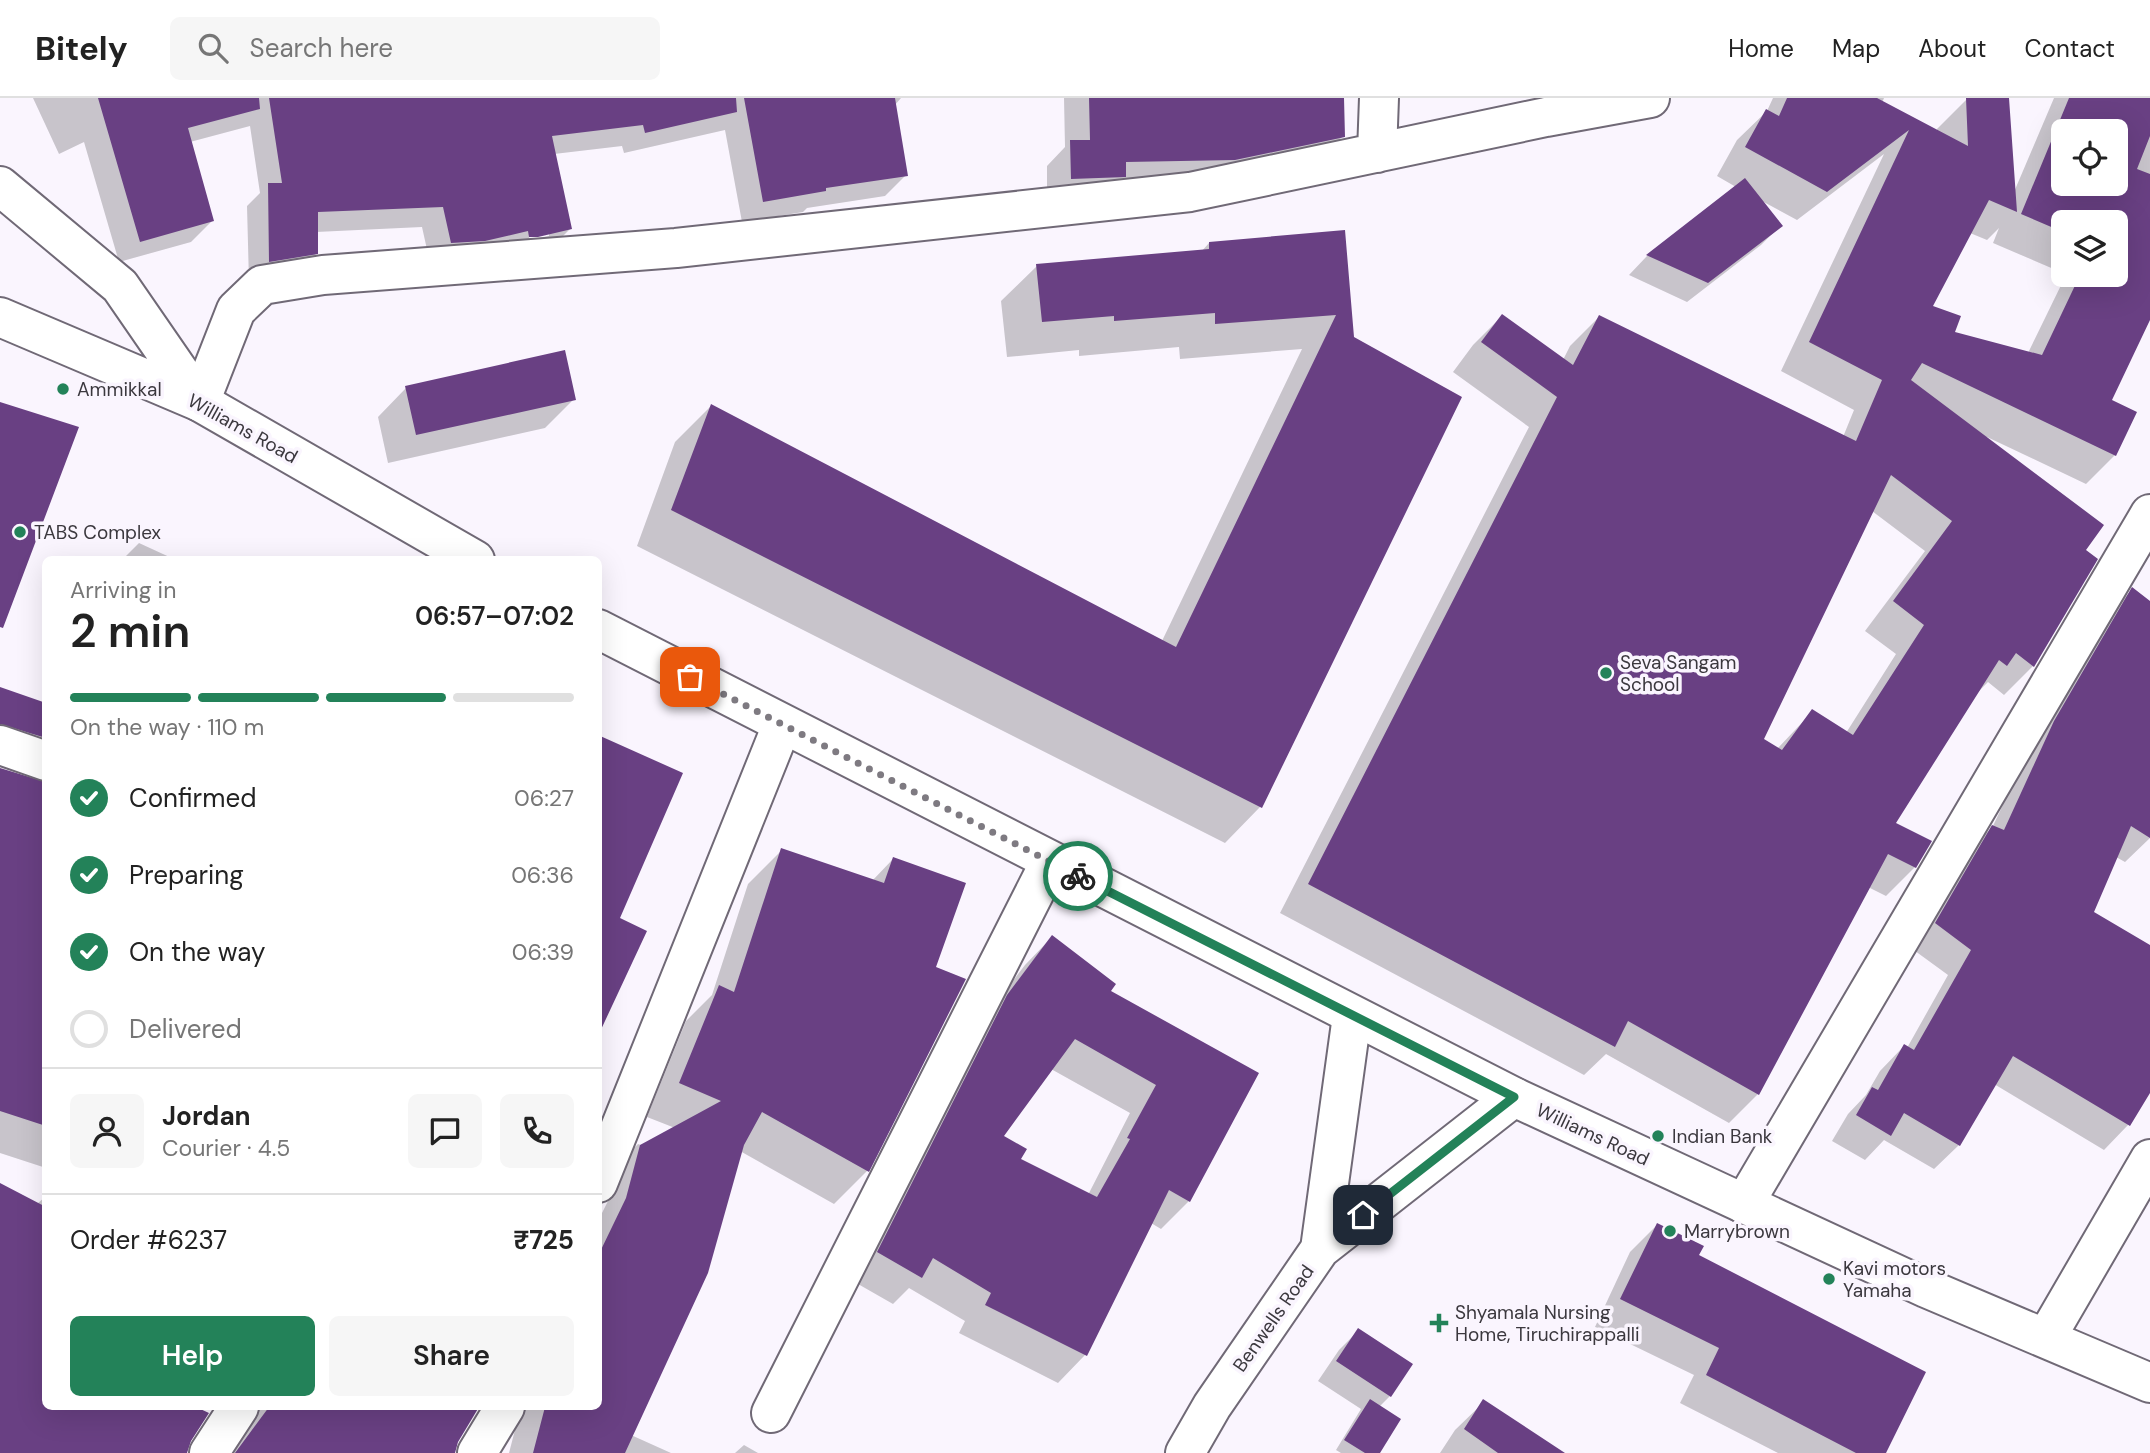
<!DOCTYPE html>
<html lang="en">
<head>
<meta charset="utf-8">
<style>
  :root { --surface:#fff; --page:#f6f6f6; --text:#222; --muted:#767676; --line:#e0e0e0; --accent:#238259 }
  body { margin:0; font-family:"DM Sans",sans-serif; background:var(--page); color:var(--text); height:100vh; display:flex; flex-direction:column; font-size:26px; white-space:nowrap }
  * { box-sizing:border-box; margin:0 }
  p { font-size:23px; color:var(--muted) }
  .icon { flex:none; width:38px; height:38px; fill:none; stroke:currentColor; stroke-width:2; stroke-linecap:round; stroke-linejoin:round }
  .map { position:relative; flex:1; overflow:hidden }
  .details { position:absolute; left:42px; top:458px; width:560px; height:854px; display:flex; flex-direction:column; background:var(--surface); border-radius:10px; box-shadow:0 7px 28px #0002 }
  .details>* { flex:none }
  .fabs { position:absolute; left:2051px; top:21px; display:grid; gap:14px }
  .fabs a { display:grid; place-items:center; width:77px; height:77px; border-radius:10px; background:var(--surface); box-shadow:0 7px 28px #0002; font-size:35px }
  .pin { position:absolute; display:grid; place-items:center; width:60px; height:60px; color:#fff; margin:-30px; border-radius:14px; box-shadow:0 4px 10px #0006 }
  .courier { position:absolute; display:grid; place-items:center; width:70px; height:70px; margin:-35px; border:5px solid #238259; border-radius:50%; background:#fff; color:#222; box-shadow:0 2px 9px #0007 }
  .overview em { font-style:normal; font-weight:600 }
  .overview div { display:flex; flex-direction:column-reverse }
  .overview { display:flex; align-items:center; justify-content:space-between; height:119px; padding:0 28px }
  h1 { font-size:46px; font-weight:600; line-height:52px }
  .bar { display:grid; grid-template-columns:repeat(4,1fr); gap:10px 7px; align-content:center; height:84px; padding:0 28px }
  .bar i { height:9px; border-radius:5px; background:var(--line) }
  .bar .on { background:var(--accent) }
  .bar p { grid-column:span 4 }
  .line { display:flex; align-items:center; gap:18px; padding:0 28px; border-top:2px solid var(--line) }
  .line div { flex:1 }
  .round { display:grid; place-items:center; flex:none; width:74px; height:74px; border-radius:10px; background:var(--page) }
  ol { padding:0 28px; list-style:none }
  li { display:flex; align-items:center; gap:21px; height:77px }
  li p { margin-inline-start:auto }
  li .icon { padding:7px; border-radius:50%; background:var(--accent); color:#fff; stroke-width:4 }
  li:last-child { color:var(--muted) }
  li i { width:38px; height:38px; border:4px solid var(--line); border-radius:50% }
  .primary-button { display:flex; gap:14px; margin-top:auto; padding:14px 28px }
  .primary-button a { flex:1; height:80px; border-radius:10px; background:var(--accent); color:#fff; font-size:28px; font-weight:600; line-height:80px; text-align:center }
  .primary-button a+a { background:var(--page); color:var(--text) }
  header { display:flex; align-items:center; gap:42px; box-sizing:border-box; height:98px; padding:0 35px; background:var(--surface); border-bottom:2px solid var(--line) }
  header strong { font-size:33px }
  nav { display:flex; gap:38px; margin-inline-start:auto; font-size:24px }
  .search { width:490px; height:63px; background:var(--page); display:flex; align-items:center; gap:18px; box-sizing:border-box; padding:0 24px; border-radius:10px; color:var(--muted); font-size:26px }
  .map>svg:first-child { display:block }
  .shadow { fill:#0003; fill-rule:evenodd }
  .building { fill:#694083; fill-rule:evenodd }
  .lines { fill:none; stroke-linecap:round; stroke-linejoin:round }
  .street-casing { stroke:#706976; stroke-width:42 }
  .secondary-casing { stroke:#706976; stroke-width:42 }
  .street { stroke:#fff; stroke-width:38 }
  .secondary { stroke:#fff; stroke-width:38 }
  .done { stroke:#7e7a81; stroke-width:7; stroke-dasharray:0 12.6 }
  .route { stroke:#238259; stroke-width:9 }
  .poi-dot { fill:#238259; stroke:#faf5fe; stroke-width:2.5 }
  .labels { text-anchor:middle; stroke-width:7; stroke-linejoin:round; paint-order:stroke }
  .poi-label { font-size:19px; fill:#3b383e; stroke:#faf5fe; text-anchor:start }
  .street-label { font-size:19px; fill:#3b383e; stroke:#faf5fe }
</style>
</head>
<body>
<header>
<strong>Bitely</strong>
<div class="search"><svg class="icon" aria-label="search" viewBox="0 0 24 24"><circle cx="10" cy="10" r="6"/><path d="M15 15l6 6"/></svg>Search here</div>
<nav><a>Home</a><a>Map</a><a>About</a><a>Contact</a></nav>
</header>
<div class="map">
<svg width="2150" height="1355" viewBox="0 0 2150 1355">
  <rect width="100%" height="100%" fill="#faf5fe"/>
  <path class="shadow" d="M 33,0 L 901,0 L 895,7 L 906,77 L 885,98 L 807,110 L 803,114 L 742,124 L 725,32 L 624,55 L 622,48 L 554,56 L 571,130 L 550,151 L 430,165 L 422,129 L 316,134 L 317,155 L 296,176 L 249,184 L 247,108 L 260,95 L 250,28 L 190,44 L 212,123 L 191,144 L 119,164 L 84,44 L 59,56 ZM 549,135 L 549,138 L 530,142 L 529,139 Z
    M 1064,0 L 1342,0 L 1343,38 L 1318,63 L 1047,105 L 1047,68 L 1065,49 Z
    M 1773,0 L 1884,0 L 1882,5 L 1937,34 L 1937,31 L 1966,2 L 2008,0 L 2014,94 L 2054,0 L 2150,0 L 2150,218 L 2110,303 L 2115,357 L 2086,386 L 1987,339 L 1986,340 L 2084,452 L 2033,568 L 2004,597 L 1988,584 L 1976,596 L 1893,726 L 1915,769 L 1886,798 L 1868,789 L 1758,996 L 1729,1025 L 1606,956 L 1584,977 L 1280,815 L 1529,329 L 1453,274 L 1473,247 L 1502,218 L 1563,262 L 1570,248 L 1599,219 L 1843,339 L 1854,312 L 1781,273 L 1884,56 L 1797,122 L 1760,102 L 1780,128 L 1761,147 L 1687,204 L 1629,177 L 1647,158 L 1736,89 L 1717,78 L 1737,42 L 1767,13 ZM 2063,33 L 2116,33 L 2116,86 L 2063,86 ZM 2063,124 L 2116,124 L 2116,177 L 2066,177 L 2028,255 L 1953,236 L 1931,209 L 1970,135 L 1987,142 L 1999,130 L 1993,145 L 2063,175 ZM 1872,413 L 1925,453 L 1865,533 L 1896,556 L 1846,635 L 1813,613 L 1777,651 L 1761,641 Z
    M 1343,134 L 1352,240 L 1460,299 L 1260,709 L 1225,745 L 637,448 L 675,344 L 711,308 L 1162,543 L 1302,251 L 1180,261 L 1179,249 L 1079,258 L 1079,252 L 1007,259 L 1001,203 L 1037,168 L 1201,154 L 1209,145 Z
    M 406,290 L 574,301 L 545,330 L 388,365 L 378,319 Z
    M 139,445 L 176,462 L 122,462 Z
    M 2133,491 L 2150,505 L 2150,740 L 2125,764 L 2116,759 L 2092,815 L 2150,849 L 2150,991 L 2128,1027 L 2104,1052 L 1994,986 L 1959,1047 L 1934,1071 L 1884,1042 L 1865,1062 L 1832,1043 L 1848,1016 L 1866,997 L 1880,973 L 1904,948 L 1907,950 L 1948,877 L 1911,850 L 1968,754 L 1993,728 L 2030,649 L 2108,516 Z
    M 0,590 L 46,607 L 46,1070 L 0,1055 L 0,672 L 34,683 L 21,674 L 0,666 Z
    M 782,752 L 872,783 L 893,761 L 867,1073 L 834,1106 L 740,1053 L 631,1337 L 671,1355 L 509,1355 L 516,1328 L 524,1309 L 598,1309 L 598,1123 L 610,1099 L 605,1080 L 638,1046 L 647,1049 L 675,1030 L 647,1019 L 686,923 L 712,897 L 748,786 Z
    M 1052,839 L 1108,894 L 1257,976 L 1189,1103 L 1161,1131 L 1151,1125 L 1085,1257 L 1058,1285 L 959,1235 L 965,1223 L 909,1190 L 893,1206 L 851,1182 L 980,926 L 1025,867 ZM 1051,971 L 1130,1015 L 1088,1097 L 1019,1062 L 1001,1038 Z
    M 0,1087 L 37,1106 L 46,1098 L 46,1309 L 192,1309 L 186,1355 L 0,1355 Z
    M 1657,1127 L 1862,1355 L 1778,1355 L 1680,1305 L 1694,1277 L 1595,1229 L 1630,1154 Z
    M 1359,1232 L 1390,1298 L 1379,1309 L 1378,1355 L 1341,1355 L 1336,1352 L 1361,1311 L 1318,1283 L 1339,1252 Z
    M 1484,1304 L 1562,1355 L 1440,1355 L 1455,1332 Z
    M 252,1309 L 477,1309 L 457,1343 L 454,1355 L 229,1355 Z
    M 744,1347 L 758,1355 L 735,1355 Z"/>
  <path class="building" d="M 98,0 L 259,0 L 260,11 L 188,30 L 214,123 L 140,144 Z
    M 269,0 L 736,0 L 737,14 L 645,35 L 643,27 L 552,38 L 572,131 L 538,139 L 529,139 L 528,133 L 485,143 L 451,145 L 443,109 L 318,114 L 318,156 L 269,164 L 268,85 L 282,85 Z
    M 744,0 L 895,0 L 908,78 L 826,90 L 826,93 L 763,104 Z
    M 1089,0 L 1344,0 L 1345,39 L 1235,62 L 1126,64 L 1126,79 L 1071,81 L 1070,42 L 1090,42 Z
    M 1787,0 L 1877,0 L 1968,48 L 1966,0 L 2009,0 L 2017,114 L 1989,102 L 1933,208 L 1961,218 L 1955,234 L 2042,257 L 2080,177 L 2116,177 L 2116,124 L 2063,124 L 2063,134 L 2021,116 L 2069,0 L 2150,0 L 2150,38 L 2137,71 L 2150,76 L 2150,222 L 2112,302 L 2137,314 L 2116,358 L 1922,265 L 1911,282 L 2104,427 L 2086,452 L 2098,461 L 2034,569 L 2016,555 L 2007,568 L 1999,562 L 1896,725 L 1932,743 L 1916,770 L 1888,756 L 1759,997 L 1628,923 L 1615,949 L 1308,786 L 1557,299 L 1481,244 L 1502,216 L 1573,267 L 1599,217 L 1856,343 L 1882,282 L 1809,244 L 1909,32 L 1827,94 L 1745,49 L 1766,11 L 1779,18 ZM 2063,33 L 2116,33 L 2116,86 L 2063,86 ZM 1891,377 L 1952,423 L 1893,503 L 1924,527 L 1853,637 L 1812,611 L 1782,652 L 1764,641 Z
    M 1745,80 L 1783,128 L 1708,185 L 1646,157 Z
    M 1345,132 L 1354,239 L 1462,299 L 1262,710 L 671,412 L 711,306 L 1176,549 L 1336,217 L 1215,226 L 1215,215 L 1114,223 L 1114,218 L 1042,224 L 1036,166 L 1209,151 L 1209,144 Z
    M 565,252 L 576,302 L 416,337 L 405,288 Z
    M 0,304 L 79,329 L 3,530 L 0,529 Z
    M 2132,489 L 2150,503 L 2150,740 L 2131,728 L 2094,814 L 2150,847 L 2150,995 L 2130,1028 L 2013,958 L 1960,1048 L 1904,1015 L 1891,1038 L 1856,1017 L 1872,989 L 1878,992 L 1904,946 L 1914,952 L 1971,852 L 1935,825 L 1992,727 L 2004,732 L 2054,623 Z
    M 0,589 L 46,605 L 46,640 L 0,626 Z
    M 598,637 L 683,675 L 620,820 L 647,833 L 598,938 Z
    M 0,670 L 46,684 L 46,1028 L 0,1013 Z
    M 781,750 L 884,785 L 893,759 L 966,785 L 936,869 L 966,881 L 869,1074 L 762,1014 L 744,1047 L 708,1175 L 625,1355 L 533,1355 L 545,1309 L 598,1309 L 598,1158 L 626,1100 L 640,1047 L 721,1003 L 679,985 L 719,887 L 734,894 Z
    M 1052,837 L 1116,886 L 1111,893 L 1259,975 L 1190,1104 L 1169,1092 L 1087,1258 L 985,1207 L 991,1195 L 933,1160 L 922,1180 L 877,1154 L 1007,897 ZM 1075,941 L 1156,987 L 1127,1040 L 1130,1041 L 1097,1099 L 1021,1061 L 1027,1051 L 1004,1038 Z
    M 0,1085 L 46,1109 L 46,1309 L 196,1309 L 209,1315 L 191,1343 L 187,1355 L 0,1355 Z
    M 1657,1125 L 1704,1148 L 1699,1157 L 1926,1274 L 1886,1355 L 1856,1355 L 1706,1277 L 1719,1250 L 1620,1201 Z
    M 1358,1230 L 1413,1266 L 1391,1299 L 1336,1263 Z
    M 1370,1301 L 1401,1321 L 1380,1355 L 1365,1355 L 1344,1342 Z
    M 1483,1301 L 1565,1355 L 1498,1355 L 1464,1331 Z
    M 269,1309 L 479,1309 L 458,1344 L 455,1355 L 235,1355 Z"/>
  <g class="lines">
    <g class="street-casing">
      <path id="street" d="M 1377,55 L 1379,0
        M 200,304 L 236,212 L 262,187 L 323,177 L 676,150 L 1190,94 L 1546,19 L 1650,0
        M 0,647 L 46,663
        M 598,1085 L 782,627
        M 1744,1106 L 2150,416
        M 1320,1151 L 1352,918
        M 2046,1240 L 2150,1061
        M 771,1315 L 1050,764
        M 209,1355 L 239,1309
        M 477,1355 L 505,1309
        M 1185,1355 L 1212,1308 L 1320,1151 L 1514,999"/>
    </g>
    <g class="secondary-casing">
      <path id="secondary" d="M 0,88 L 120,188 L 200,304
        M 0,219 L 200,304 L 475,462
        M 598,531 L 1514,999 L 1926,1190 L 2150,1285"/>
    </g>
    <use href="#street" class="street"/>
    <use href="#secondary" class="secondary"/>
  </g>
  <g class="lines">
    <path class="done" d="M 690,579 L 1078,778"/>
    <path class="route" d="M 1078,778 L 1514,999 L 1363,1117"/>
  </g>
  <g class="poi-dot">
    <circle cx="63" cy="291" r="7"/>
    <circle cx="20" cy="434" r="7"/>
    <circle cx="1606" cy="575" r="7"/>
    <circle cx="1658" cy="1038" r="7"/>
    <circle cx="1670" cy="1133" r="7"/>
    <circle cx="1829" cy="1181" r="7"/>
    <path d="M1435.5 1214.5h7v7h7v7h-7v7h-7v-7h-7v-7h7z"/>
  </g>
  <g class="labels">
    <g class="poi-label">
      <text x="77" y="298">Ammikkal</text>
      <text x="34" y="441">TABS Complex</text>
      <text x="1620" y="571">Seva Sangam<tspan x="1620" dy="22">School</tspan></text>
      <text x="1672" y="1045">Indian Bank</text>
      <text x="1684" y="1140">Marrybrown</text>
      <text x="1843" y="1177">Kavi motors<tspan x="1843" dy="22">Yamaha</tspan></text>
      <text x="1455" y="1221">Shyamala Nursing<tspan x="1455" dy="22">Home, Tiruchirappalli</tspan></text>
    </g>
    <g class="street-label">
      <text transform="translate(243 330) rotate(29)" y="7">Williams Road</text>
      <text transform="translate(1593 1036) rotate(25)" y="7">Williams Road</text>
      <text transform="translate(1273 1220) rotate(-55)" y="7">Benwells Road</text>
    </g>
  </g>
</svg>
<div class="fabs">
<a><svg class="icon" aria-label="locate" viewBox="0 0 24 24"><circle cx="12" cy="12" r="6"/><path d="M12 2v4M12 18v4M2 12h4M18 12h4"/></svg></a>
<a><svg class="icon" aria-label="layers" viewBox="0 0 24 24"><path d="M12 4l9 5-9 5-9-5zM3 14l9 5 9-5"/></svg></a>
</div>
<div class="pin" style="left:690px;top:579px;background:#ea580c"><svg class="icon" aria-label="bag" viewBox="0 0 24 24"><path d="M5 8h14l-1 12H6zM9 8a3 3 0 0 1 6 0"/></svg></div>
<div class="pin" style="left:1363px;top:1117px;background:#1f2937"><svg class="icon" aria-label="home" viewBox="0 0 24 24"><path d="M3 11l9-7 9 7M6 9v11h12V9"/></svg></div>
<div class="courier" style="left:1078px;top:778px"><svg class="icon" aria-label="bike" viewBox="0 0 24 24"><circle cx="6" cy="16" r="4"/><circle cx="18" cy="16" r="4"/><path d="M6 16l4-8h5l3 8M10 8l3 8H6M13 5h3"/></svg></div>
<section class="details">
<div class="overview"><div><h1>2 min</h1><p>Arriving in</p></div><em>06:57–07:02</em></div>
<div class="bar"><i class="on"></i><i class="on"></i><i class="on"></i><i></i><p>On the way · 110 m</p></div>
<ol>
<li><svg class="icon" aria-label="check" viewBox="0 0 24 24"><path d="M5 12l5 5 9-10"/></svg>Confirmed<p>06:27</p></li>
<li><svg class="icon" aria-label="check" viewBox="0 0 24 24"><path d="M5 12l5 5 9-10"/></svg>Preparing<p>06:36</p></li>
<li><svg class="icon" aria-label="check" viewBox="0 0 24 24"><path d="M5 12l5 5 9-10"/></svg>On the way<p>06:39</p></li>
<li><i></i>Delivered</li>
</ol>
<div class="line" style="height:126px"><a class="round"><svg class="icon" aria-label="person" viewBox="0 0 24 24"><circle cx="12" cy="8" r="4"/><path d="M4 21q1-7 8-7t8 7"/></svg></a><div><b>Jordan</b><p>Courier · 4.5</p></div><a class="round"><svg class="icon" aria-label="chat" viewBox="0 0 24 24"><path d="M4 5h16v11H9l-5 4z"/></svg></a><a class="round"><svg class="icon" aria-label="phone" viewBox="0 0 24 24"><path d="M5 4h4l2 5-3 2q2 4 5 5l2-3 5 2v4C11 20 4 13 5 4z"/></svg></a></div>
<div class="line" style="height:91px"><div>Order #6237</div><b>₹725</b></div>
<div class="primary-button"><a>Help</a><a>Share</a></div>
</section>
</div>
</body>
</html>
